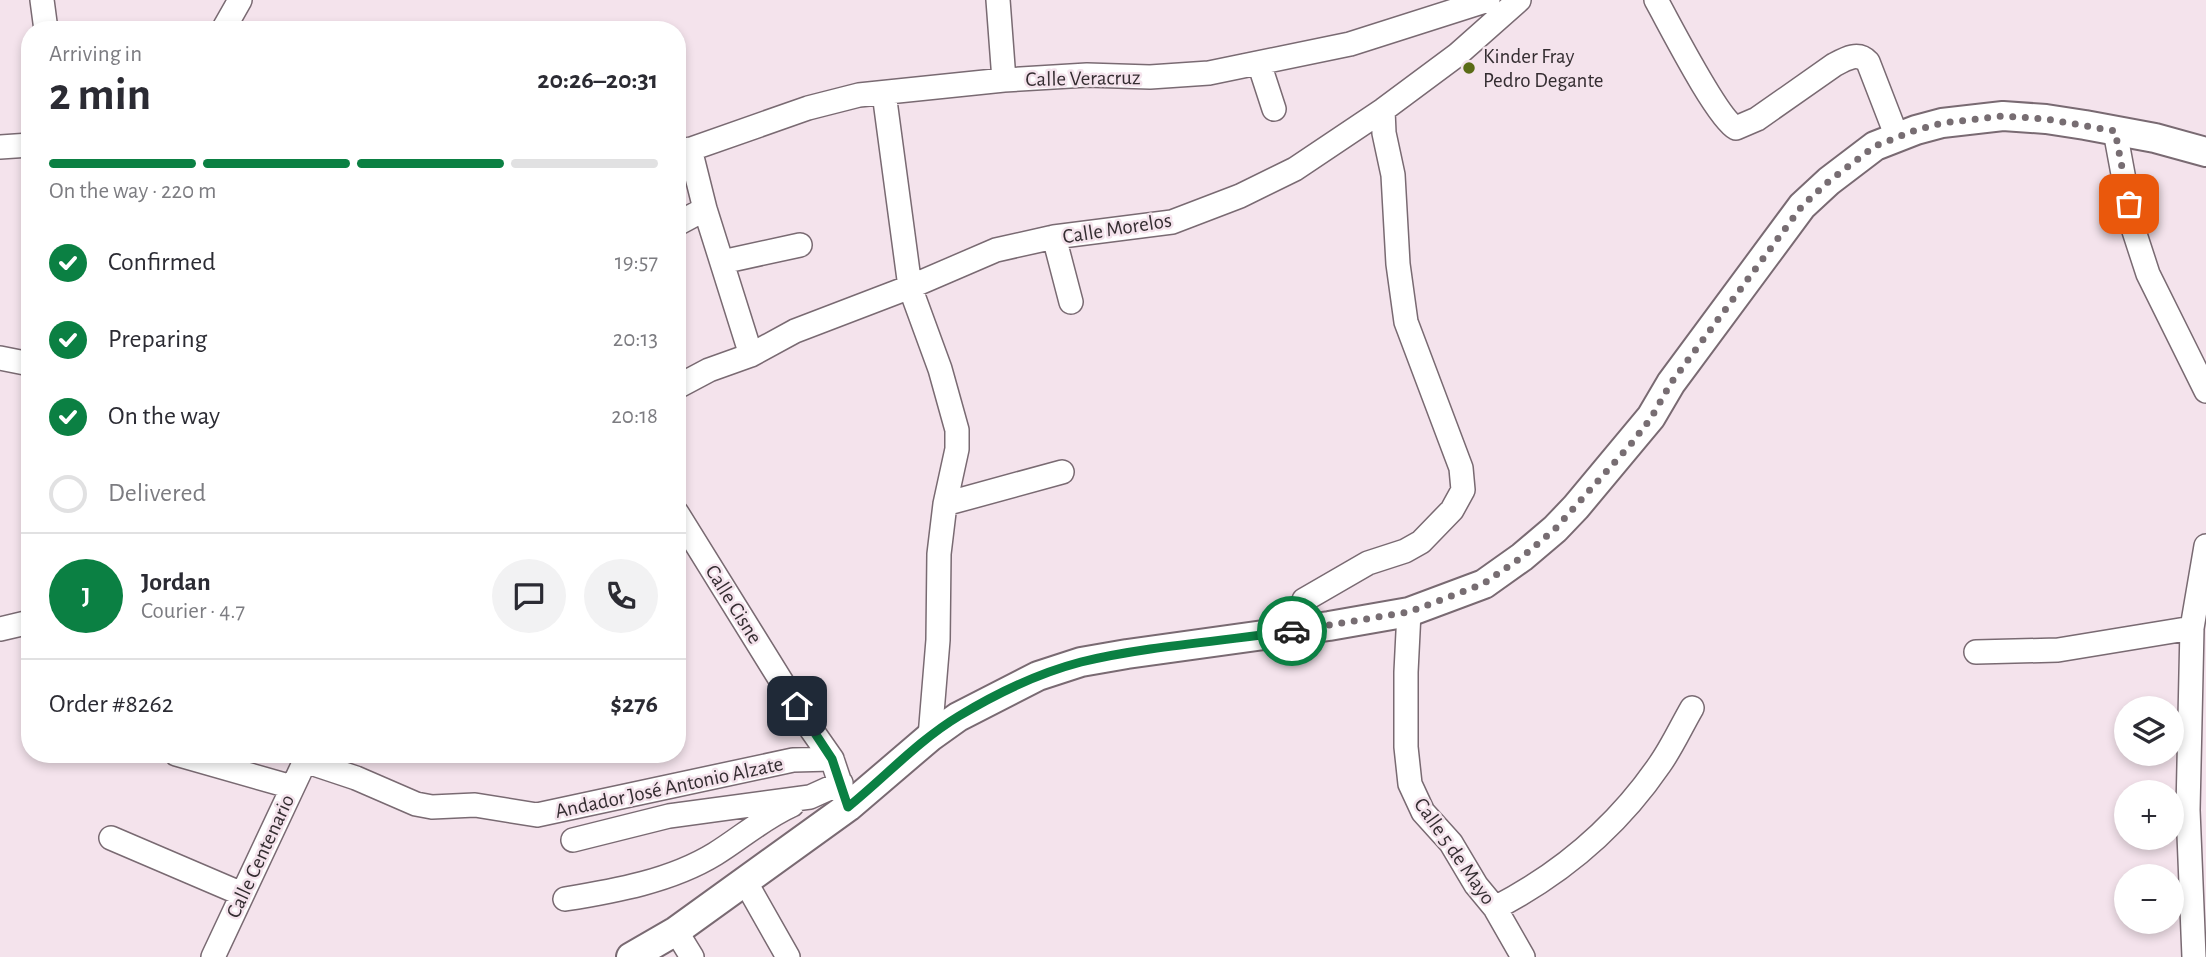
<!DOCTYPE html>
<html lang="en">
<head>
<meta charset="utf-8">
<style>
  :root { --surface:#fff; --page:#f2f2f3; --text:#2b2b33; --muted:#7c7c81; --line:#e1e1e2; --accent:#0b8043 }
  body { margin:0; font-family:"Alegreya Sans",sans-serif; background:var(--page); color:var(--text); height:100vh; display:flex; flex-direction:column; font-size:26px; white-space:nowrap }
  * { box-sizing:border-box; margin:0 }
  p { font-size:23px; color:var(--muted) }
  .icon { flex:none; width:38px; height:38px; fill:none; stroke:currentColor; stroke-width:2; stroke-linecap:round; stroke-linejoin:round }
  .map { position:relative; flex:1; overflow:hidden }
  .panel { position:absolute; left:21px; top:21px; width:665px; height:742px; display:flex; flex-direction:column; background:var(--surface); border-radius:28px; box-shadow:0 4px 10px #0003 }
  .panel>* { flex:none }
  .controls { position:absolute; left:2114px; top:696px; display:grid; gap:14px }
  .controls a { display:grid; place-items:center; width:70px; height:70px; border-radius:50%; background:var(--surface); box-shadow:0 4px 10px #0003; font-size:35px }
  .pin { position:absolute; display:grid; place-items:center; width:60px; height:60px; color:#fff; margin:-30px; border-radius:14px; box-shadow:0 4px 10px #0006 }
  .courier { position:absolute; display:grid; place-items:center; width:70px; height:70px; margin:-35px; border:5px solid #0b8043; border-radius:50%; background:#fff; color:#222; box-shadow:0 2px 9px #0007 }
  .headline em { font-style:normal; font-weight:700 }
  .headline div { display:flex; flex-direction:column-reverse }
  .headline { display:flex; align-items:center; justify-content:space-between; height:119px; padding:0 28px }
  h1 { font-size:46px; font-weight:700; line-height:52px }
  .bar { display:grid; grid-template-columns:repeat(4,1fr); gap:10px 7px; align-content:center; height:84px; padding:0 28px }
  .bar i { height:9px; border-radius:5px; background:var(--line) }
  .bar .active { background:var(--accent) }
  .bar p { grid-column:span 4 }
  .line { display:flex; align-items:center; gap:18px; padding:0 28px; border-top:2px solid var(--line) }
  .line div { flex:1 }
  .round { display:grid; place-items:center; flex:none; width:74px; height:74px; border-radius:37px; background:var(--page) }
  ol { padding:0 28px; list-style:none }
  li { display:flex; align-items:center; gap:21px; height:77px }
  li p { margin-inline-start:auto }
  li .icon { padding:7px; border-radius:50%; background:var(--accent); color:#fff; stroke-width:4 }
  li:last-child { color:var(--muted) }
  li i { width:38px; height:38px; border:4px solid var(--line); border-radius:50% }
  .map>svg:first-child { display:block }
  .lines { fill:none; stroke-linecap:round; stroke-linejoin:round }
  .minor-casing { stroke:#796a72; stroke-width:26 }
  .major-casing { stroke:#796a72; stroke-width:32 }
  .minor { stroke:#fff; stroke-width:23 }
  .major { stroke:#fff; stroke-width:28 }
  .done { stroke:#776d72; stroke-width:7; stroke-dasharray:0 12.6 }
  .route { stroke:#0b8043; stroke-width:9 }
  .poi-dot { fill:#5a6b16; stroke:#f4e3ec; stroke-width:2.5 }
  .labels { text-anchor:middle; stroke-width:5; stroke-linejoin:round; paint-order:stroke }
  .poi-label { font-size:21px; fill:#342d31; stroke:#f4e3ec; text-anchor:start }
  .street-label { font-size:21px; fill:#342d31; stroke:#f4e3ec }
</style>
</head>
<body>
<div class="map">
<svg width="2206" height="957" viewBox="0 0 2206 957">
  <rect width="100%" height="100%" fill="#f4e3ec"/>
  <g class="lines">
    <g class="minor-casing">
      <path id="minor" d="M 42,0 L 46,30
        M 998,0 L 1004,80
        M 1656,0 C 1670,25 1717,118 1736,128 L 1757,119 L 1834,65 C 1845,59 1858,51 1868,62 L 1897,137
        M 223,30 L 240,0
        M 1259,63 L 1274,109
        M 884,93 L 910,287 L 940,369 L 957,430 L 957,449 L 945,504 L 939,554 L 938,640 L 930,737
        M 2115,131 L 2133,228 L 2148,274 L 2206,391
        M 0,147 L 30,145
        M 690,149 L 705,209 L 751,355
        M 677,154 L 808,108 L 859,95 L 1004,80 L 1087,75 L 1150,77 L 1209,73 L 1350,44 L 1488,0
        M 677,224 L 705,209
        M 1054,237 L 1071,302
        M 722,262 L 800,245
        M 0,358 L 30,364
        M 677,387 L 709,370 L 751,355 L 795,331 L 910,287 L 996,250 L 1054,237 L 1172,222 L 1240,196 L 1295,169 L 1383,110 L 1457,55 L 1519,0
        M 945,504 L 1062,472
        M 677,513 L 811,729 L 832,759 L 848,807
        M 1304,600 L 1368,563 L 1405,551 L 1421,542 L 1452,510 L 1463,490 L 1461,468 L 1406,322 L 1398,264 L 1393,175 L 1384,133 L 1383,110
        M 1409,612 L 1406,672 L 1406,747 L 1410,784 L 1423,812 L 1451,843 L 1476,885 L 1495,908 L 1523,957
        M 0,629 L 30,622
        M 1976,652 L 2058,650 L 2192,628
        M 176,754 L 292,787
        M 305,761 L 356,778 L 416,804 L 432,807 L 475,805 L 537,815 L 793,760 L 832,759
        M 111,838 L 242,894
        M 573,840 L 669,816 L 810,797 L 841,783
        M 745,881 L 788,957
        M 565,899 C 615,891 671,881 715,854 C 741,838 763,818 792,805
        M 1495,908 C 1561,874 1617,827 1660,764 C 1672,747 1681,727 1692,708
        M 676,931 L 692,957
        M 213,957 L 305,761 L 306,754
        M 2194,957 L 2188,810 L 2192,628 L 2206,546"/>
    </g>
    <g class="major-casing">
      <path id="major" d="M 631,957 L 676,931 L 848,807 L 930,737 L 958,717 L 1038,676 L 1081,662 L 1127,654 L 1329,626 L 1409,612 L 1484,584 L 1522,557 L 1555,529 L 1576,507 L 1651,417 L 1671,383 L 1802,206 L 1829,181 L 1875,146 L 1916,130 L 1942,123 L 2003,116 L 2046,119 L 2085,125 L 2155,138 L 2206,152"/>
    </g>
    <use href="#minor" class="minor"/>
    <use href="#major" class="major"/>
  </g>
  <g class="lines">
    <path class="done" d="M 1292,631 L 1409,612 L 1483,584 L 1522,557 L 1555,529 L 1631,444 L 1651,418 L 1671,383 L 1802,206 L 1829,181 L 1875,146 L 1916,130 L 1942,123 L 2003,116 L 2046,119 L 2115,131 L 2129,204"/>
    <path class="route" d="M 797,706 L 832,759 L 848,807 C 885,777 919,740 959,716 C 997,693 1039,673 1081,662 C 1147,646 1224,641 1292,631"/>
  </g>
  <circle class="poi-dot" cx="1469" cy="68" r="7"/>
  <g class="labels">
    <g class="poi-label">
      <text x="1483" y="63">Kinder Fray<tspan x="1483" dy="24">Pedro Degante</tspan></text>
    </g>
    <g class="street-label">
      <text transform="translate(1083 78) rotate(-1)" y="7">Calle Veracruz</text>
      <text transform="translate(1117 228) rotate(-9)" y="7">Calle Morelos</text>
      <text transform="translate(734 604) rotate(58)" y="7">Calle Cisne</text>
      <text transform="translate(669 787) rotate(-12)" y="7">Andador José Antonio Alzate</text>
      <text transform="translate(1455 851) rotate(55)" y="7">Calle 5 de Mayo</text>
      <text transform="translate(260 856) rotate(-65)" y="7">Calle Centenario</text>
    </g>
  </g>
</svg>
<div class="controls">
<a><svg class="icon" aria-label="layers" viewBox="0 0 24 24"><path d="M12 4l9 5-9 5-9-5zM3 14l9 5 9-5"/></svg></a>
<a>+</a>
<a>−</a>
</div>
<div class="pin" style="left:2129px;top:204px;background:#ea580c"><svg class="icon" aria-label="bag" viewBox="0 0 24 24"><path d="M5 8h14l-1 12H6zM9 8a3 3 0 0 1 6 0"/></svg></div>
<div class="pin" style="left:797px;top:706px;background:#1f2937"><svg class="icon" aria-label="home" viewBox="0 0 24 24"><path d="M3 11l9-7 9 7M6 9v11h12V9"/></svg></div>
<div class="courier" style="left:1292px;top:631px"><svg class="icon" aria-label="car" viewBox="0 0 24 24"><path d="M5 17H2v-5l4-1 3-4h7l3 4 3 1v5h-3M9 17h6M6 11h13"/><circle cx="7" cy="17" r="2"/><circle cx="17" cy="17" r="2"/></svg></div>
<section class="panel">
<div class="headline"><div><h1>2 min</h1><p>Arriving in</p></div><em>20:26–20:31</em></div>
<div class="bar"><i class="active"></i><i class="active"></i><i class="active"></i><i></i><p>On the way · 220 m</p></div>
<ol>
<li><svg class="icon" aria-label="check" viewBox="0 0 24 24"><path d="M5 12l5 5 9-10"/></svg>Confirmed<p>19:57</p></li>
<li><svg class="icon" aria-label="check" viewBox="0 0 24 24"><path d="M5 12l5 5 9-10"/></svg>Preparing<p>20:13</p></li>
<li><svg class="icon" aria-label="check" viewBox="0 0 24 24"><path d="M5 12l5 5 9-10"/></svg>On the way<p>20:18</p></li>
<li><i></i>Delivered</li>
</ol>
<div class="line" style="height:126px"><b class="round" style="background:var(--accent);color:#fff">J</b><div><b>Jordan</b><p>Courier · 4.7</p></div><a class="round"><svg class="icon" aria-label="chat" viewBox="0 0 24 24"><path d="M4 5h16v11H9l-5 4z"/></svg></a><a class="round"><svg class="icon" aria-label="phone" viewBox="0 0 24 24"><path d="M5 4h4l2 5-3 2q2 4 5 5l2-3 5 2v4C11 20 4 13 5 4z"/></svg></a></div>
<div class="line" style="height:91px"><div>Order #8262</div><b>$276</b></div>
</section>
</div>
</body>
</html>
